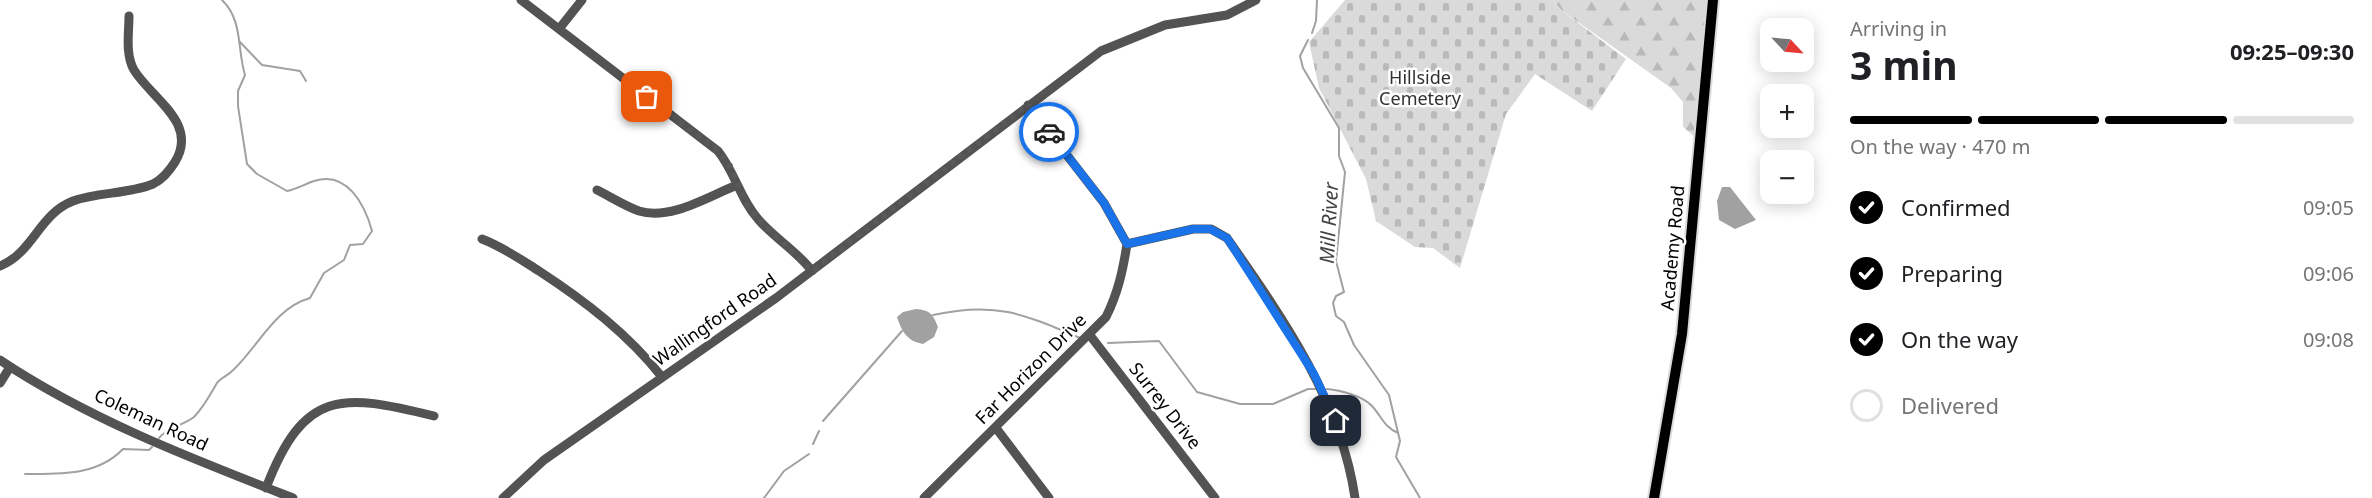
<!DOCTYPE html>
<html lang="en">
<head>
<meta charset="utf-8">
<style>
  :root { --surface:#fff; --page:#f6f6f6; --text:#202124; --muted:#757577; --line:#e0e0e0; --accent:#000 }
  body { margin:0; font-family:"Noto Sans",sans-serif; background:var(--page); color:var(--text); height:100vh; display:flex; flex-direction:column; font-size:22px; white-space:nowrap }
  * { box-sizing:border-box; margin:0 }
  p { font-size:20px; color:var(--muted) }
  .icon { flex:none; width:33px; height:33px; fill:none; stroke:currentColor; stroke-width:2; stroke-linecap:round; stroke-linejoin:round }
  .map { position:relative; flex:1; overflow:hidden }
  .sheet { display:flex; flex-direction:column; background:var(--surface); width:540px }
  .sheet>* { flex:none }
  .needle { width:39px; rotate:116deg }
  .fabs { position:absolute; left:1760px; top:18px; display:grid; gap:12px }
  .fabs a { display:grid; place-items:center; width:54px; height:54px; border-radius:12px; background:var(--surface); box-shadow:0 3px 15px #0003; font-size:30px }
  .pin { position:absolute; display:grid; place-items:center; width:51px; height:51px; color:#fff; margin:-26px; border-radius:12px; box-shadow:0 3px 9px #0006 }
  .courier { position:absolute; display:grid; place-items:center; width:60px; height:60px; margin:-30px; border:4px solid #1a73e8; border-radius:50%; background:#fff; color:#222; box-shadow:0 2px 8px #0007 }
  .overview em { font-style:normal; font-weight:700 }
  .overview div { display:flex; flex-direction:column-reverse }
  .overview { display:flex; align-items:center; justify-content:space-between; height:102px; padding:0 18px }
  h1 { font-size:39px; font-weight:700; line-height:45px }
  .bar { display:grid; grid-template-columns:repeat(4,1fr); gap:9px 6px; align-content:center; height:72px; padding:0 18px }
  .bar i { height:8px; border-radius:4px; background:var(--line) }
  .bar .selected { background:var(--accent) }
  .bar p { grid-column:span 4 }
  ol { padding:0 18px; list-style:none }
  li { display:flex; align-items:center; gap:18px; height:66px }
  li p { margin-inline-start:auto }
  li .icon { padding:6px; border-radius:50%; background:var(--accent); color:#fff; stroke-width:4 }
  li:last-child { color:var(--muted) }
  li i { width:33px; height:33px; border:3px solid var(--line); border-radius:50% }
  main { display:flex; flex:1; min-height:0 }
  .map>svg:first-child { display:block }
  .forest { fill:url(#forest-firs) }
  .cemetery { fill:url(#cemetery-stones) }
  .water { fill:#a1a1a1 }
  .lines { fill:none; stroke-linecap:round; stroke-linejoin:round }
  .stream { stroke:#a1a1a1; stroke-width:2 }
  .major-casing { stroke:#dbdbdb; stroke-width:14 }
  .minor { stroke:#535353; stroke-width:9 }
  .major { stroke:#000; stroke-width:10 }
  .done { stroke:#595959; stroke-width:6; stroke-dasharray:0 10.8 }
  .route { stroke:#1a73e8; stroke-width:8 }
  .labels { text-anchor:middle; stroke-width:5; stroke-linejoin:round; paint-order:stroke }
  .park-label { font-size:18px; fill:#313131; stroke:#fff }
  .street-label { font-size:18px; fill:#000; stroke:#fff }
  .water-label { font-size:20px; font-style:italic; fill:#424242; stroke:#fff }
</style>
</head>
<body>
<main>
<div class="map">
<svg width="1832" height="498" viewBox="0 0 1832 498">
  <defs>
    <pattern id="forest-firs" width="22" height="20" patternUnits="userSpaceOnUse" patternTransform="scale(1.5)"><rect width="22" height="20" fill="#dadada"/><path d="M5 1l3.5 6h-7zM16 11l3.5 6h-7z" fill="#b9b9b9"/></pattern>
    <pattern id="cemetery-stones" width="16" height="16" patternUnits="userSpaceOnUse" patternTransform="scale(1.5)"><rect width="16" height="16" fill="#dadada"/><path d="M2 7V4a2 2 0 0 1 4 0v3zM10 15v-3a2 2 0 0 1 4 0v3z" fill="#b9b9b9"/></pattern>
  </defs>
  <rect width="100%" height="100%" fill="#fff"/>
  <path class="forest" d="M 1553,0 L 1707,0 L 1695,137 L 1683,127 L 1683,102 L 1671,88 L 1561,10 Z"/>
  <path class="cemetery" d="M 1345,0 L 1553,0 L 1561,10 L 1626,59 L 1592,111 L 1535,74 L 1506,114 L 1460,268 L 1433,248 L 1415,247 L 1376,221 L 1366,179 L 1319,88 L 1309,42 Z"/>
  <path class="water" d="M 1722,187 L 1730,187 L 1756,220 L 1735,229 L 1719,220 L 1717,201 Z
    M 916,309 C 930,310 933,314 938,327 L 934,337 L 923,344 C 907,341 902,332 897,317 L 903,312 Z"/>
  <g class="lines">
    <path class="stream" d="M 1312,33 L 1316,21 L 1317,0
      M 1308,40 L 1300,56 L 1303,68 L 1339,128 L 1339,156 L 1345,172 L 1336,261 L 1344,292 L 1336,296 L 1333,303 L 1336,316 L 1344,322 L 1354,345 L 1389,395 L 1400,441 L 1396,457 L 1420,498
      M 239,41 L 262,65 L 300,71 L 306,81
      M 933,315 C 995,301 1024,314 1080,338
      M 1108,343 L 1159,341 L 1197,392 L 1240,404 L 1273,404 L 1308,389 L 1316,389
      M 1327,389 C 1340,390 1363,396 1372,406 C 1382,417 1384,427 1398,433
      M 823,421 L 902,331
      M 159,438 C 166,428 184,425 194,417 C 204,407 210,395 217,383 C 220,378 227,376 231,372 C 257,349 274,308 310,298 L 324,273 L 344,260 L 350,245 L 363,244 L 372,231 C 365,205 347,170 314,181 C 305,184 297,189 287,191 L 257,174 L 247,164 L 238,106 L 238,91 L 245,75 C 237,49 243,20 222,0
      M 813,444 L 819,431
      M 25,474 C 60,474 97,476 123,449 L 149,450 L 152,447
      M 764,498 L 784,471 L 809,454"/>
    <g class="major-casing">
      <path id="major" d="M 1654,498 L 1682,334 L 1713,0"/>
    </g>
    <path class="minor" d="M 521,0 L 718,151 C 735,172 740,199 758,219 C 774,238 797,251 812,271
      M 559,29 L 582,0
      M 1028,105 L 1104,203 L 1127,244
      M 597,190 C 611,197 625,206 639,211 C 670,221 709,196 737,185
      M 482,239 C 503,247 520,259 539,271 C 585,301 628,334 662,377
      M 1127,244 L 1193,229 L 1211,229 L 1227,238 C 1282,317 1341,400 1355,498
      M 0,266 C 33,253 39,214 73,201 C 98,192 129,194 153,184 C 163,179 170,170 175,162 C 199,123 151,98 134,70 C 125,54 129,33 129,16
      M 1089,334 L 1215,498
      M 0,360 C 90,420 193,459 293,498
      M 0,383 L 10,367
      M 996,428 L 1049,498
      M 266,488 C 304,389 341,393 434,416
      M 503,498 L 544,460 L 776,298 L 1101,51 L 1165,25 L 1227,15 L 1256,0
      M 924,498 L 1106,317 C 1118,293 1123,270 1127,244"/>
    <use href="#major" class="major"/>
  </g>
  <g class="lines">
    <path class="done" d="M 647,97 L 718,151 L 730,166 L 747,205 L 760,221 L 812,271 L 1028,105 L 1049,132"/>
    <path class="route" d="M 1049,132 L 1104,203 L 1127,244 L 1193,229 L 1210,229 L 1227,238 L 1314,374 L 1336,421"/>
  </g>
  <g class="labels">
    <g class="park-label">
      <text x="1420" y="84">Hillside<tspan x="1420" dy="21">Cemetery</tspan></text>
    </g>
    <g class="street-label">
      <text transform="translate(1673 248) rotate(-85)" y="6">Academy Road</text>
      <text transform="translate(715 320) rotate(-35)" y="6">Wallingford Road</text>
      <text transform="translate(1031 369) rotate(-45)" y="6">Far Horizon Drive</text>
      <text transform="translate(1165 406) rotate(52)" y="6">Surrey Drive</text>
      <text transform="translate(151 420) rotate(25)" y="6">Coleman Road</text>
    </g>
    <g class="water-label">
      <text transform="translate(1329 223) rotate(-87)" y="7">Mill River</text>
    </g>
  </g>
</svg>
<div class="fabs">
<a><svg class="needle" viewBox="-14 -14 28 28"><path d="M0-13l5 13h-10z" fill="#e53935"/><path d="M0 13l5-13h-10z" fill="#757577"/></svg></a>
<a>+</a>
<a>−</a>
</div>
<div class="pin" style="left:647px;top:97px;background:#ea580c"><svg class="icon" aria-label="bag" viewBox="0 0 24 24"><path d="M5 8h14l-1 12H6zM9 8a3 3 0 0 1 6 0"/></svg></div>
<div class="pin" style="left:1336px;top:421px;background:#1f2937"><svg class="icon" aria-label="home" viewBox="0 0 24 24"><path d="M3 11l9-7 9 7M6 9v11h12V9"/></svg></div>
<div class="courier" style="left:1049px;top:132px"><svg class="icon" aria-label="car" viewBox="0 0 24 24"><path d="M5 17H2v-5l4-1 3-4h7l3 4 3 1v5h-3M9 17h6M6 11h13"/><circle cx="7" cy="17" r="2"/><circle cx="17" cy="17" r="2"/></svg></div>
</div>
<section class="sheet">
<div class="overview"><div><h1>3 min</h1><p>Arriving in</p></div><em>09:25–09:30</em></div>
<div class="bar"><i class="selected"></i><i class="selected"></i><i class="selected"></i><i></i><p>On the way · 470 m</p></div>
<ol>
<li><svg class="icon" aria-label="check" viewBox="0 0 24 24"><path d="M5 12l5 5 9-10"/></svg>Confirmed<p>09:05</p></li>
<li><svg class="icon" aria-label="check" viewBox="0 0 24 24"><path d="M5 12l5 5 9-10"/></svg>Preparing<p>09:06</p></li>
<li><svg class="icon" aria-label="check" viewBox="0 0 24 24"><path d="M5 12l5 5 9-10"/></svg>On the way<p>09:08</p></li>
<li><i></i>Delivered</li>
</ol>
</section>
</main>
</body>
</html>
